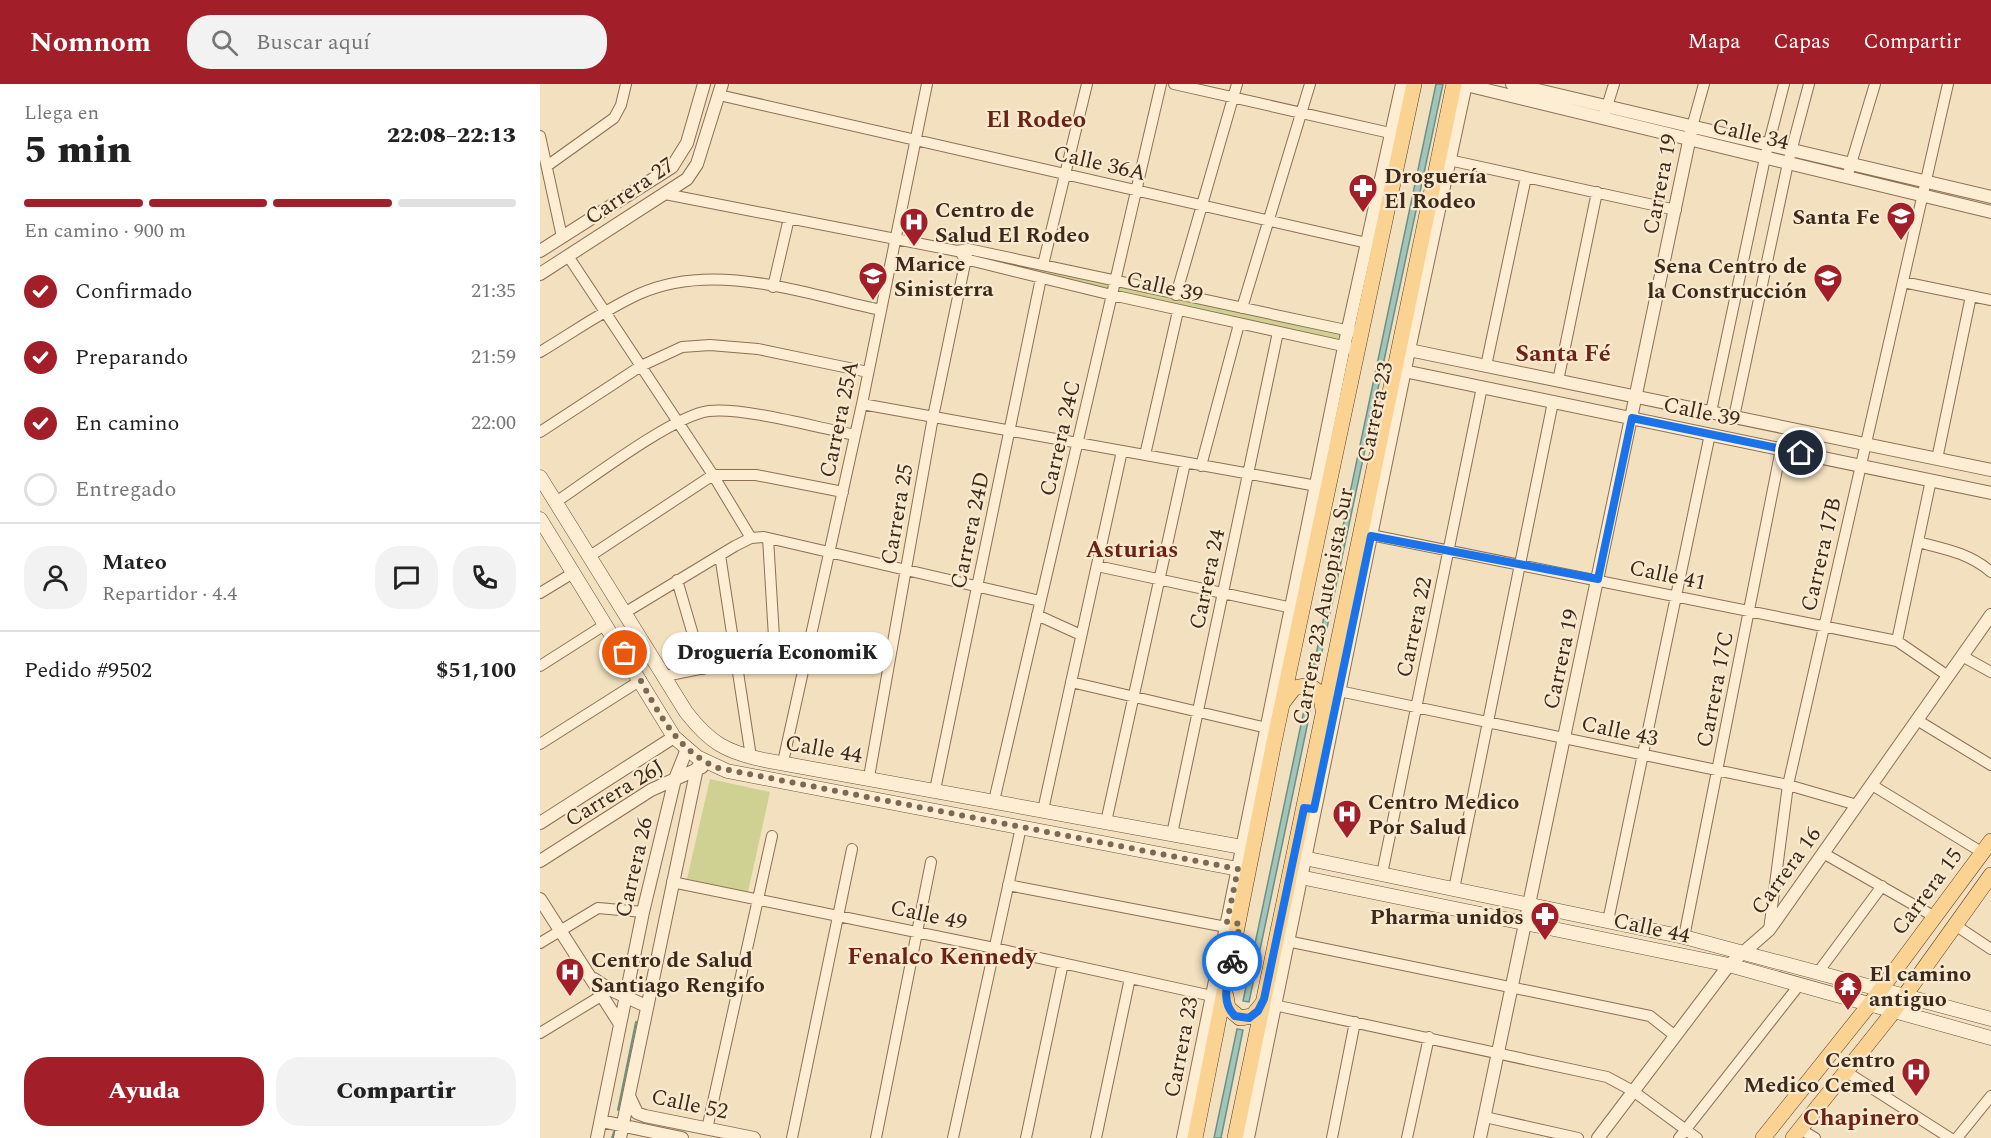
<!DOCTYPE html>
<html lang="es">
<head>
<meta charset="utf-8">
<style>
  :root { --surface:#fff; --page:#f2f2f2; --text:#222; --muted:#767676; --line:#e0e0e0; --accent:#a21f29 }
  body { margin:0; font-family:Spectral,serif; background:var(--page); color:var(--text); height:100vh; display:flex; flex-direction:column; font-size:22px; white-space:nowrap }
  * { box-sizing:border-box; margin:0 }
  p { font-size:20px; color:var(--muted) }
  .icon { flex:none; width:33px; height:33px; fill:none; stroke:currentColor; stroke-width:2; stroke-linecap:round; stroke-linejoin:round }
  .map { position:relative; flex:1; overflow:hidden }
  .side { display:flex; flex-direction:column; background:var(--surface); width:540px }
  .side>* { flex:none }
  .pin { position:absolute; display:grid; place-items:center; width:51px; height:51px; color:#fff; margin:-26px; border:3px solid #fff; border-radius:50%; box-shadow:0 2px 6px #0007 }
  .courier { position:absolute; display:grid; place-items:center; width:60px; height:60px; margin:-30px; border:4px solid #1a73e8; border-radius:50%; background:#fff; color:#222; box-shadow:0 2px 8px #0007 }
  .bubble { position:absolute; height:42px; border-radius:21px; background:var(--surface); box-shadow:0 2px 4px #0004; font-size:20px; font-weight:800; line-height:42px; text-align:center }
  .overview em { font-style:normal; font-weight:800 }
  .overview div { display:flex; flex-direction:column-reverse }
  .overview { display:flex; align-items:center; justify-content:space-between; height:102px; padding:0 24px }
  h1 { font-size:39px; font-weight:800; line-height:45px }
  .bar { display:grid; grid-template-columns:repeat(4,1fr); gap:9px 6px; align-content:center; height:72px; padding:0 24px }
  .bar i { height:8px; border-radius:4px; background:var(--line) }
  .bar .selected { background:var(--accent) }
  .bar p { grid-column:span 4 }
  .line { display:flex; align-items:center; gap:15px; padding:0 24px; border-top:2px solid var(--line) }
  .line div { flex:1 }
  .round { display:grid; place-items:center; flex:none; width:63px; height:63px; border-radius:24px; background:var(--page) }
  ol { padding:0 24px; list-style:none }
  li { display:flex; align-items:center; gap:18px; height:66px }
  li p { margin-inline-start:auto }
  li .icon { padding:6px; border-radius:50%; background:var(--accent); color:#fff; stroke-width:4 }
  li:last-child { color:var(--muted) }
  li i { width:33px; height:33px; border:3px solid var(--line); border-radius:50% }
  .cta { display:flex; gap:12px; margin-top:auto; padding:12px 24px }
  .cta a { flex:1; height:69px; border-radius:24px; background:var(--accent); color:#fff; font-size:24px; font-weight:800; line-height:69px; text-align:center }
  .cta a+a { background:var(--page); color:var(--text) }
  header { display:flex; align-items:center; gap:36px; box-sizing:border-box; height:84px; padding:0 30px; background:var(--accent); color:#fff }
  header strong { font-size:28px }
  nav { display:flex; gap:33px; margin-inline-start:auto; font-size:21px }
  .search { width:420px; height:54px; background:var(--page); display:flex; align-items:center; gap:15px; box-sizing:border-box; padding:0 21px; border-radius:24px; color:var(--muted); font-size:22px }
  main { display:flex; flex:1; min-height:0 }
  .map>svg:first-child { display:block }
  .green { fill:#ced192 }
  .water { fill:#a3c4b8; stroke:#699285; stroke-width:1.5 }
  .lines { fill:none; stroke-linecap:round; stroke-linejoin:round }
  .stream { stroke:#699285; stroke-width:2 }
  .minor-casing { stroke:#8d6f55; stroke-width:12 }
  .tertiary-casing { stroke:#8d6f55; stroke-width:14 }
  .secondary-casing { stroke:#6e5039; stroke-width:15 }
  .primary-casing { stroke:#5a3d2a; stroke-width:16 }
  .minor { stroke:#fcedd3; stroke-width:10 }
  .tertiary { stroke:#fcedd3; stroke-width:12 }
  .secondary { stroke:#fcedd3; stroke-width:14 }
  .primary { stroke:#fad393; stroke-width:15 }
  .done { stroke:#7b6954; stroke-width:6; stroke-dasharray:0 10.8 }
  .route { stroke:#1a73e8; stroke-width:8 }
  .labels { text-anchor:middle; stroke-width:4.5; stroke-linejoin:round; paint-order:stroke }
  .street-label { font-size:22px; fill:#3b291b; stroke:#f9eacf }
  .poi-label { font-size:22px; font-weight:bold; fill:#3b291b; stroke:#f9eacf; text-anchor:start }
  .neighbourhood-label { font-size:24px; font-weight:bold; fill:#6c2316; stroke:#f9eacf }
</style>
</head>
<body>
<header>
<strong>Nomnom</strong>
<div class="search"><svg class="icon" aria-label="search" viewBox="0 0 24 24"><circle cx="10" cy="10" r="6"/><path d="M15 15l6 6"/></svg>Buscar aquí</div>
<nav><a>Mapa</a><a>Capas</a><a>Compartir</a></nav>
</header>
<main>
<section class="side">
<div class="overview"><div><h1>5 min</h1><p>Llega en</p></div><em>22:08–22:13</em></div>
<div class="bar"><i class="selected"></i><i class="selected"></i><i class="selected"></i><i></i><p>En camino · 900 m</p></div>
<ol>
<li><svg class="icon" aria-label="check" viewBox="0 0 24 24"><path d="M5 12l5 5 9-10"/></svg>Confirmado<p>21:35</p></li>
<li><svg class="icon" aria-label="check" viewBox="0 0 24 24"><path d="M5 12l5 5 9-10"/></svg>Preparando<p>21:59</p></li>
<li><svg class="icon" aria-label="check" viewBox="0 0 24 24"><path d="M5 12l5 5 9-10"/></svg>En camino<p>22:00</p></li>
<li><i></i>Entregado</li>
</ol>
<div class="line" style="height:108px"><a class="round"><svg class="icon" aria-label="person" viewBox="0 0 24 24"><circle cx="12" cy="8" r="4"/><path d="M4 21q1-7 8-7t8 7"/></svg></a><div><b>Mateo</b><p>Repartidor · 4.4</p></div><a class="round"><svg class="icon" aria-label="chat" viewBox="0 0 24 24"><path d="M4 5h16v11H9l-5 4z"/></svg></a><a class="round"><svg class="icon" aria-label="phone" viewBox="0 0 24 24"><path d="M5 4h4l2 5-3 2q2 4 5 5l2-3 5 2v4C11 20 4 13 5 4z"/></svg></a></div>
<div class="line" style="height:78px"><div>Pedido #9502</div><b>$51,100</b></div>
<div class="cta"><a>Ayuda</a><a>Compartir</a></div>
</section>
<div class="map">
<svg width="1451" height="1054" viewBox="0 0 1451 1054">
  <rect width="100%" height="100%" fill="#f2e0bf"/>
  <path class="green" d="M 428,165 L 808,247 L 804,263 L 425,175 Z
    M 170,695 L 230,708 L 208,808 L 147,795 Z"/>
  <path class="water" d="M 896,0 L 903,0 L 778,586 L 773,585 Z
    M 767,612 L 773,614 L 709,918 L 703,917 Z
    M 697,945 L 703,946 L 681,1054 L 674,1054 Z"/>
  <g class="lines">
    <path class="stream" d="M 78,1026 L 96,938
      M 72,1054 L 74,1048"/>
    <g class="minor-casing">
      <path id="minor" d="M 634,0 L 859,51
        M 179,11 L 827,159
        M 1065,29 L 1074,0
        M 1152,43 L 1164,0
        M 0,52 L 22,153
        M 909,76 L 1136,126
        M 7,82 L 74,34 L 81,21 L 86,0
        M 1307,93 L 1335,0
        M 125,110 L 417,167 L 428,165 L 815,248
        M 422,171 L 425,175 L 572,211 L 812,264
        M 28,172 L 173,391 L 211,454
        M 503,181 L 547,0
        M 1363,198 L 1451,216
        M 233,203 L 249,134
        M 636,211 L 697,0
        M 702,224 L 770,0
        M 0,268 C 32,249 64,226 99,210 C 175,176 264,210 341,226
        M 946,282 L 986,93
        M 1018,297 L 1057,108
        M 322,320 L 777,402
        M 1171,328 L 1225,74 L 1244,0
        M 1194,333 L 1248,79 L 1269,0
        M 0,348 L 101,282 L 142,263 L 170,261 L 218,265 L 328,288
        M 605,371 L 638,227
        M 1397,375 L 1431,212
        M 661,382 L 699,240
        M 16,418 C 49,396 134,331 169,327 C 204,323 278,344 315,351
        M 831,451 L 1357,557 L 1408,592
        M 228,454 L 235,570
        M 1378,458 C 1405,465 1429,469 1451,488
        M 180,471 L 211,673
        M 50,472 L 173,391 L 216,391 L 303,408
        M 557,482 L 757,525
        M 137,496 L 163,585
        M 0,509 L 33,489
        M 86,528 L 195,462 L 211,454 L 224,453 L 500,517
        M 497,531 L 541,551
        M 1357,557 L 1391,396
        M 1422,572 L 1451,588
        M 0,582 L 66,540
        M 125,592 L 269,563
        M 531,598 L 727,644
        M 799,607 L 1248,701 L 1317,721
        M 1377,636 L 1451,681
        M 0,660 L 101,596
        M 243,678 L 322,320 L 387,0
        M 329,693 L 393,333 L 428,165
        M 1332,701 L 1443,769
        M 395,706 L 501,194
        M 454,717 L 621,0
        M 503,726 L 582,367
        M 566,738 L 645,379
        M 632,750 L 738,248
        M 1283,769 L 1395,833
        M 842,790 L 942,303
        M 132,798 L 454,864 L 672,912
        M 468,801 L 686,843
        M 914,805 L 1013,318
        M 1068,837 L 1170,350
        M 1415,841 L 1451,865
        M 1229,846 L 1248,701 L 1408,0
        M 1144,853 L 1241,365
        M 747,857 L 1110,932 L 1134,951
        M 0,859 L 58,824 L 103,828
        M 1279,887 L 1342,802
        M 734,921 L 1067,993 L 1093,1007 L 1157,1054
        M 0,949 L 61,912
        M 1305,987 L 1410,1054
        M 945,1033 L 1038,1054
        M 167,1045 L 232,752
        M 1260,1045 L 1275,1054
        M 252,1054 L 312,765
        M 336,1054 L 391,778
        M 413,1054 L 481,743
        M 486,1054 L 523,879
        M 556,1054 L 590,894
        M 792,1054 L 815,938
        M 867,1054 L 889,953
        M 1139,1054 L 1260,900
        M 1417,1054 L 1451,1012"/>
    </g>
    <g class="tertiary-casing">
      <path id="tertiary" d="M 972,0 L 1451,113
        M 926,1 L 1451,128
        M 0,167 L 132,83 L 147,59 L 164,0
        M 0,190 L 147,95 L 157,80 L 182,0
        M 869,266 L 1451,386
        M 864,287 L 1451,409
        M 0,739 L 134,653
        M 0,777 L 111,706 L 162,683
        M 0,815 L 80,940
        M 54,895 L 69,905 L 106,922
        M 89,1012 L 97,1029 L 105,1032 L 214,1054
        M 61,1037 L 142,1054
        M 57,1054 L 103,828 L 135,695 L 147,665
        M 80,1054 L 157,684
        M 643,1054 L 804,263 L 862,0
        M 708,1054 L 869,266 L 926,0
        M 940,1054 L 1152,43
        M 1058,1054 L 1189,881 L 1229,846 L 1451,531"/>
    </g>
    <g class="secondary-casing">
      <path id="secondary" d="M 0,393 L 146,628 C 170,659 186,668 224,676 L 702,763
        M 0,435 L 134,653 L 157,673 L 187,687 L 698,785
        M 764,774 L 1144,853 L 1451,935
        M 760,793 L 1189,881 L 1451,954"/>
    </g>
    <g class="primary-casing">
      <path id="primary" d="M 744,617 L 754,604 L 769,601 L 780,609 L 783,625
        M 686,912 L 688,924 L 700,934 L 712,932 L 722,920
        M 655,1054 L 734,658 L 874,0
        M 695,1054 L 914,0
        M 1223,1054 L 1330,920 L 1451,757
        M 1253,1054 L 1350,932 L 1451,791"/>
    </g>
    <use href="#minor" class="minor"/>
    <use href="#tertiary" class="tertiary"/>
    <use href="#secondary" class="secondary"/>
    <use href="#primary" class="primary"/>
  </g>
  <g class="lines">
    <path class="done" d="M 85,569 C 111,611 129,664 178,684 L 698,785 L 687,838 L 700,840 L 692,877"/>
    <path class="route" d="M 692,877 C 689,895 679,917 695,932 L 709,934 L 718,927 L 724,915 L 764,724 L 774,725 L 831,452 L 1058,495 L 1092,334 L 1261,369"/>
  </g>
  <defs>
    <g id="pharmacy-pin" transform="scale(1.5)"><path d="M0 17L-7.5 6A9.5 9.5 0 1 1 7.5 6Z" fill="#a21f29" stroke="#f9eacf"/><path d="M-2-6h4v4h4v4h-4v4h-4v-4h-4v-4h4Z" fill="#fff"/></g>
    <g id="school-pin" transform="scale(1.5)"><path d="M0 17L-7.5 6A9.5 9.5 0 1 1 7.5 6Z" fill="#a21f29" stroke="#f9eacf"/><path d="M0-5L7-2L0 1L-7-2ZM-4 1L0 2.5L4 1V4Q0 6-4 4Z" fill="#fff"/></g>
    <g id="hospital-pin" transform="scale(1.5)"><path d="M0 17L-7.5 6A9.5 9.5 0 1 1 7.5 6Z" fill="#a21f29" stroke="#f9eacf"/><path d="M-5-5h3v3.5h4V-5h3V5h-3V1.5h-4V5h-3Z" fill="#fff"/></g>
    <g id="university-pin" transform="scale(1.5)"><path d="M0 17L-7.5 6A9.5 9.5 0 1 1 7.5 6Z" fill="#a21f29" stroke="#f9eacf"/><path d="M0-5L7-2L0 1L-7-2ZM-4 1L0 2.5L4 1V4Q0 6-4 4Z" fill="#fff"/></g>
    <g id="temple-pin" transform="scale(1.5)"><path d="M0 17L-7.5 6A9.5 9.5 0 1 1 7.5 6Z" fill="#a21f29" stroke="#f9eacf"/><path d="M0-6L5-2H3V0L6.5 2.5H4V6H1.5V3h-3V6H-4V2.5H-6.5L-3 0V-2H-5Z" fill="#fff"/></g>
  </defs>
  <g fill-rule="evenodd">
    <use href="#pharmacy-pin" x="823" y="104"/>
    <use href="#school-pin" x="1361" y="132"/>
    <use href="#hospital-pin" x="374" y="138"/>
    <use href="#school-pin" x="333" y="192"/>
    <use href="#university-pin" x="1288" y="194"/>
    <use href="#hospital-pin" x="807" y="730"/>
    <use href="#pharmacy-pin" x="1005" y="832"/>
    <use href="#hospital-pin" x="30" y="888"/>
    <use href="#temple-pin" x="1308" y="902"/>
    <use href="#hospital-pin" x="1376" y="988"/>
  </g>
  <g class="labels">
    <g class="street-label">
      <text transform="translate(1211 49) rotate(13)" y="8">Calle 34</text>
      <text transform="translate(560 78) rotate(13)" y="8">Calle 36A</text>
      <text transform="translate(1119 100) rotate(-79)" y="8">Carrera 19</text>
      <text transform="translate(89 106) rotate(-34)" y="8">Carrera 27</text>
      <text transform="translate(625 202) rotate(13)" y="8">Calle 39</text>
      <text transform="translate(1162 327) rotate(12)" y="8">Calle 39</text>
      <text transform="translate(834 328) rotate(-78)" y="8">Carrera 23</text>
      <text transform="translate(298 335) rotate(-78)" y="8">Carrera 25A</text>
      <text transform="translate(519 354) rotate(-77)" y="8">Carrera 24C</text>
      <text transform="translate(356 430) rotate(-80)" y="8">Carrera 25</text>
      <text transform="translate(429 446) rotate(-78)" y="8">Carrera 24D</text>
      <text transform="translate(1280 470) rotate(-77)" y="8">Carrera 17B</text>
      <text transform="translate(1128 490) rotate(12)" y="8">Calle 41</text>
      <text transform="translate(666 495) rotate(-78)" y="8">Carrera 24</text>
      <text transform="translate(782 522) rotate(-79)" y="8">Carrera 23 Autopista Sur</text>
      <text transform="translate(873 543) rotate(-78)" y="8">Carrera 22</text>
      <text transform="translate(1020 575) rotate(-78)" y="8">Carrera 19</text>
      <text transform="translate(1174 605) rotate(-79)" y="8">Carrera 17C</text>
      <text transform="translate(1080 646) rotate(12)" y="8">Calle 43</text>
      <text transform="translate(284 664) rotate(10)" y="8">Calle 44</text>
      <text transform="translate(74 708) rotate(-31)" y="8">Carrera 26J</text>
      <text transform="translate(93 783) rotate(-77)" y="8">Carrera 26</text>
      <text transform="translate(1245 786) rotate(-54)" y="8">Carrera 16</text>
      <text transform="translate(1386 807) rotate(-53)" y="8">Carrera 15</text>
      <text transform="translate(389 830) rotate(12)" y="8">Calle 49</text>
      <text transform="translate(1112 843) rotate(12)" y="8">Calle 44</text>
      <text transform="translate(640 963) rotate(-79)" y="8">Carrera 23</text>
      <text transform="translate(150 1019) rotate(12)" y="8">Calle 52</text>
    </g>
    <g class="poi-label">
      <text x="844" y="99">Droguería<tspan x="844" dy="25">El Rodeo</tspan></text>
      <text x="395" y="133">Centro de<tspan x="395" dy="25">Salud El Rodeo</tspan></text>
      <text x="1340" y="140" text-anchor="end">Santa Fe</text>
      <text x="354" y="187">Marice<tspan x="354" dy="25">Sinisterra</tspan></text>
      <text x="1267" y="189" text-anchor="end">Sena Centro de<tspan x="1267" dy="25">la Construcción</tspan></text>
      <text x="828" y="725">Centro Medico<tspan x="828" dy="25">Por Salud</tspan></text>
      <text x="984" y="840" text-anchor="end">Pharma unidos</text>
      <text x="51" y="883">Centro de Salud<tspan x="51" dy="25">Santiago Rengifo</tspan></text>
      <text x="1329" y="897">El camino<tspan x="1329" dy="25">antiguo</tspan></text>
      <text x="1355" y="983" text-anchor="end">Centro<tspan x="1355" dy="25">Medico Cemed</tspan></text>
    </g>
    <g class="neighbourhood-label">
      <text x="496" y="43">El Rodeo</text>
      <text x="1023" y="277">Santa Fé</text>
      <text x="592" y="473">Asturias</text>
      <text x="402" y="880">Fenalco Kennedy</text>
      <text x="1321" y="1041">Chapinero</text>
    </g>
  </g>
</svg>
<div class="pin" style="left:85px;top:569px;background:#ea580c"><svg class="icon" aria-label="bag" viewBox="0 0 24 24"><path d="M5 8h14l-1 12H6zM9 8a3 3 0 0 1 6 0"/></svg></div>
<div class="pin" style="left:1261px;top:369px;background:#1f2937"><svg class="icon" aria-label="home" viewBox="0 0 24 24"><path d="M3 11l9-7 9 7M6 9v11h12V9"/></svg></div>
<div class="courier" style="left:692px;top:877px"><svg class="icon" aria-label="bike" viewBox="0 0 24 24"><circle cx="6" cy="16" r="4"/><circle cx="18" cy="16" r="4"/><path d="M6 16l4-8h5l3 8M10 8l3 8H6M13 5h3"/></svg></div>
<div class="bubble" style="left:122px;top:548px;width:231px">Droguería EconomiK</div>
</div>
</main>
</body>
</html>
